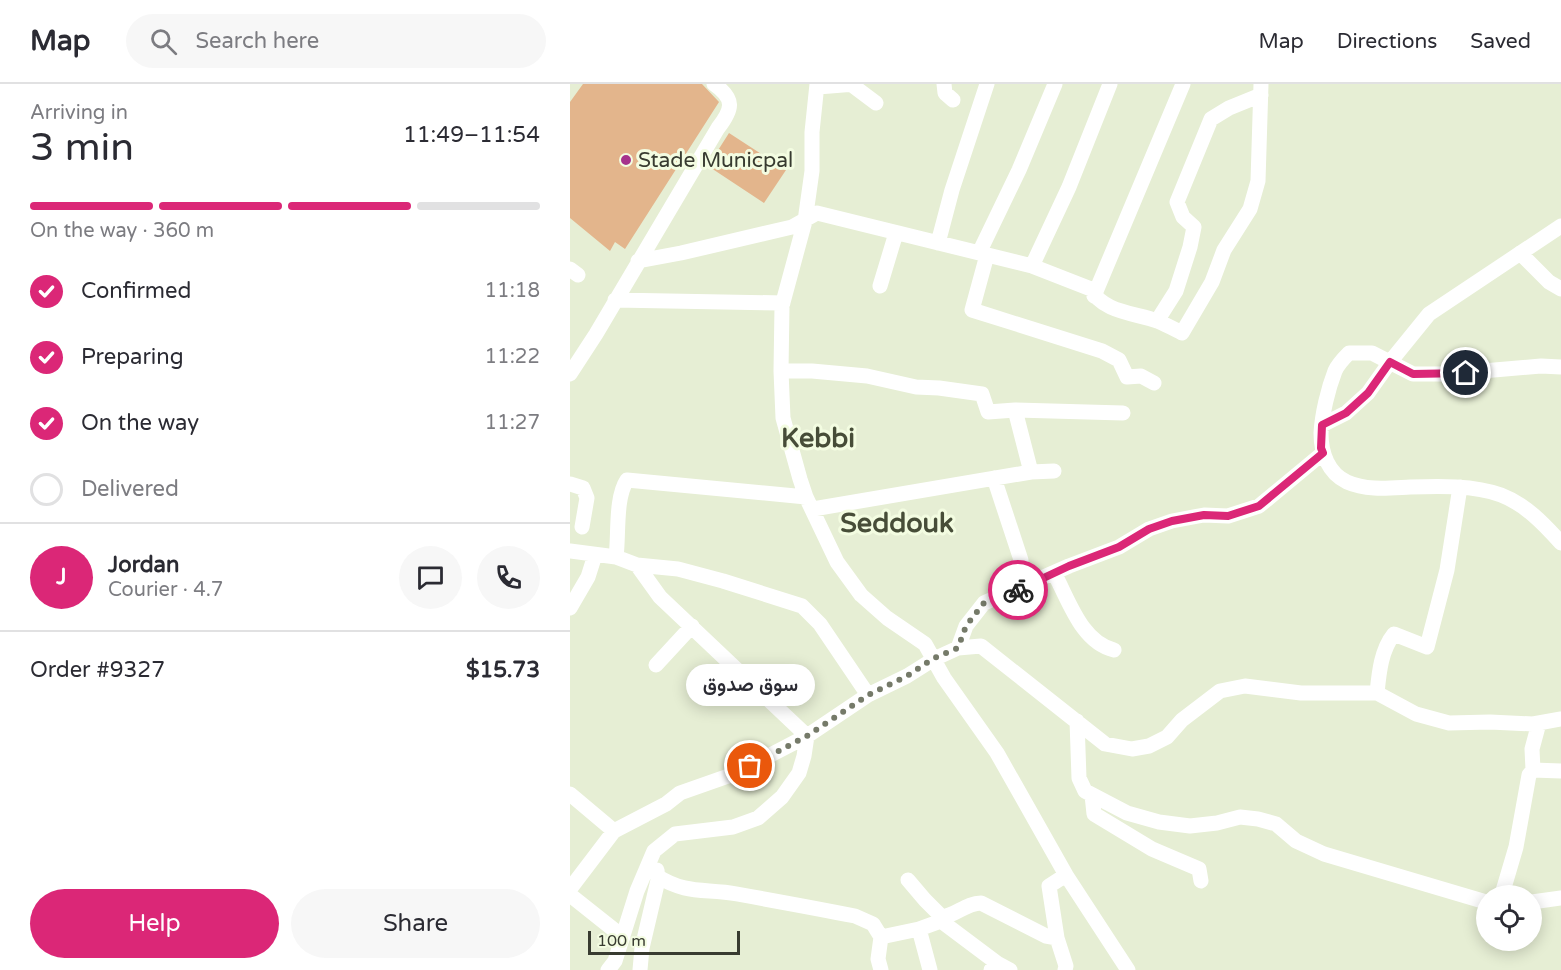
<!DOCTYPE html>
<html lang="en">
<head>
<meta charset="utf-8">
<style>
  :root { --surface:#fff; --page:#f7f7f7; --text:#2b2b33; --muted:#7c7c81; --line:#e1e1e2; --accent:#db2777 }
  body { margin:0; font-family:"Varela Round",Vazirmatn,sans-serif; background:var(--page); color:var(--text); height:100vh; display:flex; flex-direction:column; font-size:22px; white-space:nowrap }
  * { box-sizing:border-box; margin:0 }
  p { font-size:20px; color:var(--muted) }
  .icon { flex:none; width:33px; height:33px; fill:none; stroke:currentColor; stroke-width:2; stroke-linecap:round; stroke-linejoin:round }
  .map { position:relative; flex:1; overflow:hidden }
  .panel { display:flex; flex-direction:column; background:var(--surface); width:570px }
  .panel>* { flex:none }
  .controls { position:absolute; left:906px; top:801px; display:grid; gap:12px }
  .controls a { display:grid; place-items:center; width:66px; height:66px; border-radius:50%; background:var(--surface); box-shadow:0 3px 15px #0003; font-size:30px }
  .scale { position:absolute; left:18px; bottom:15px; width:152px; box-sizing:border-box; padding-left:6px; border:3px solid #383b30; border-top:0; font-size:16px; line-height:21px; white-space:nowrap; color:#383b30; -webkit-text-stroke:4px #f3fce1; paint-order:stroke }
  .pin { position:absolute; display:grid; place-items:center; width:51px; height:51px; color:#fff; margin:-26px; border:3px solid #fff; border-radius:50%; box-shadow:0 2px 6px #0007 }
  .courier { position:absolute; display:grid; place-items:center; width:60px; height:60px; margin:-30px; border:4px solid #db2777; border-radius:50%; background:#fff; color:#222; box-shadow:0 2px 8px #0007 }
  .bubble { position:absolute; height:42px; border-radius:21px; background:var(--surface); box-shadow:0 3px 15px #0003; font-size:20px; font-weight:600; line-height:42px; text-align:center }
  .headline em { font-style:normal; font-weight:600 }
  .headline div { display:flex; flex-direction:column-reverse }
  .headline { display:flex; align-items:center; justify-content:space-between; height:102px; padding:0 30px }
  h1 { font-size:39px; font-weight:600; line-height:45px }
  .bar { display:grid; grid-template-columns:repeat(4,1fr); gap:9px 6px; align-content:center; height:72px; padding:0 30px }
  .bar i { height:8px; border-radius:4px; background:var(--line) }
  .bar .current { background:var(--accent) }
  .bar p { grid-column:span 4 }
  .line { display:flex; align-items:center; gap:15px; padding:0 30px; border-top:2px solid var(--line) }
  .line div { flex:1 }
  .round { display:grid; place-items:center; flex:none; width:63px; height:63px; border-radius:32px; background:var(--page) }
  ol { padding:0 30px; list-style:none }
  li { display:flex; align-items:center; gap:18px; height:66px }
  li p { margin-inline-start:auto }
  li .icon { padding:6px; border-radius:50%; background:var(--accent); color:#fff; stroke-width:4 }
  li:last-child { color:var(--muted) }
  li i { width:33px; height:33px; border:3px solid var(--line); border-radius:50% }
  .action { display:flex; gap:12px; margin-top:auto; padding:12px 30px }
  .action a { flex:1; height:69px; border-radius:36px; background:var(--accent); color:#fff; font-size:24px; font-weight:600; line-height:69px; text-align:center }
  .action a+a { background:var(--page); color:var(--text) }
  header { display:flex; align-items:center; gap:36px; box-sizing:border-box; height:84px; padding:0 30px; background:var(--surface); border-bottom:2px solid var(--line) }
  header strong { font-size:28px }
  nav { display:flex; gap:33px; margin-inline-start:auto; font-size:21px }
  .search { width:420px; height:54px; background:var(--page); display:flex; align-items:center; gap:15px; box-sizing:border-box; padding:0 21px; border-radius:33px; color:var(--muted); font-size:22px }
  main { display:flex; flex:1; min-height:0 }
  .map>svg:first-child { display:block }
  .green { fill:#e3b58c }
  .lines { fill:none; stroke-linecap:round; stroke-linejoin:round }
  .minor { stroke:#fff; stroke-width:15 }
  .done { stroke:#757a69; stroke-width:6; stroke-dasharray:0 10.8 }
  .route { stroke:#db2777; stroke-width:8 }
  .poi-dot { fill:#a6328c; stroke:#f3fce1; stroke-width:2 }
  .labels { text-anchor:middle; stroke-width:6; stroke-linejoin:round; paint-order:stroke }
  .poi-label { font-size:21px; fill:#383b30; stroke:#f3fce1; text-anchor:start }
  .district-label { font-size:27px; font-weight:bold; fill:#474d38; stroke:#f3fce1 }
</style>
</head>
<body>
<header>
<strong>Map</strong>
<div class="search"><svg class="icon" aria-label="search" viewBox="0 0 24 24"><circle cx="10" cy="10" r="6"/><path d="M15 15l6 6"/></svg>Search here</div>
<nav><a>Map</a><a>Directions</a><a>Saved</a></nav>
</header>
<main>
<section class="panel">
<div class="headline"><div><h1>3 min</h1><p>Arriving in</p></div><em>11:49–11:54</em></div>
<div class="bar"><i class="current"></i><i class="current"></i><i class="current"></i><i></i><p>On the way · 360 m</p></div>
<ol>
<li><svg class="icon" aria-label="check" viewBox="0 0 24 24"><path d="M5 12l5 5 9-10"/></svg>Confirmed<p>11:18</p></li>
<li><svg class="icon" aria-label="check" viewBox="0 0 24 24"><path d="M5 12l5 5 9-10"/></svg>Preparing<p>11:22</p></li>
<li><svg class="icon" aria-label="check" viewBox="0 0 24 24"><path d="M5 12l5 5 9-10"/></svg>On the way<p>11:27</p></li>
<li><i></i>Delivered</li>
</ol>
<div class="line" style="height:108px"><b class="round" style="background:var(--accent);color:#fff">J</b><div><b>Jordan</b><p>Courier · 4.7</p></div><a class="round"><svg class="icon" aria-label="chat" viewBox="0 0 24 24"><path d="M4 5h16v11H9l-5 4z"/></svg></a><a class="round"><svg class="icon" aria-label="phone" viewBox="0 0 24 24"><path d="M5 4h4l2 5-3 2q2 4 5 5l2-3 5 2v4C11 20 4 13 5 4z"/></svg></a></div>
<div class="line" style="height:78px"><div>Order #9327</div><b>$15.73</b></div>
<div class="action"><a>Help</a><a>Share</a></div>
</section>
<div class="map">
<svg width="991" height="886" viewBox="0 0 991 886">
  <rect width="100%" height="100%" fill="#e6eed4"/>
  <path class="green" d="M 13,0 L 132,0 L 149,18 L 55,165 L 45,158 L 40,167 L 0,134 L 0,18 Z
    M 159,49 L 216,86 L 194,119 L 138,82 Z"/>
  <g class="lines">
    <path class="minor" d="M 374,0 L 375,9 L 383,16
      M 282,1 L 306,19
      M 248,3 L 285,0
      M 368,159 L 382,106 L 417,0
      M 409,169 L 449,86 L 485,0
      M 950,169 L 979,198 L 991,205
      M 417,171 L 402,226 L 532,267 L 549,276 L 557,293 L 571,292 L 584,299
      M 68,177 L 111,169 L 222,143 L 247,129 L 462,182 L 521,205 C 532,228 565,229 587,237 C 595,240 604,245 612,249 L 642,198 L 654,166 L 680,125 L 688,97 L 691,0
      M 462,182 L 499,103 L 540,0
      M 0,185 L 8,191
      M 310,202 L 326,149
      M 524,212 L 613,0
      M 45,216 L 213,219
      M 587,237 L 606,207 L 620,163 L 624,143 L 613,133 L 607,118 L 641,35 L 659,24 L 691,11
      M 991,283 L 971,282 L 878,290 L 843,290 L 802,269 L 779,269 C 774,274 768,280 765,287 C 758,305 752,330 751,349 C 751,369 758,389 777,398 C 797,407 820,404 840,403 C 868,402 904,401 931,411 C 955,420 974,440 991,459
      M 211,287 L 242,287 L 297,292 L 346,303 L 369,304 L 412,310 L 418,328 L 445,326 L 553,329
      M 0,290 L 26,250 L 148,44 C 163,25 165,15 144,0
      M 445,326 L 461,388 L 484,387
      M 752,341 L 776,329 L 798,309 L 820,278 L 859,230 L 991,142
      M 424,394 L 451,476 L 434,511
      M 0,400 L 13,404 L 17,414 L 12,443
      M 243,425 L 461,388
      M 0,467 L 46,473 L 67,481 L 108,485 L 153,497 L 232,522 L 250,540 L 298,611 L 337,592 L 364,575 L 388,564 L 411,562 L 535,660 L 562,665 L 579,662 L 597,653 L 612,636 L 650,607 L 675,602 L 731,609 L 807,609 L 846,630 L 879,639 L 920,638 L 963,640 L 991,635
      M 46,473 C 49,451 45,414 57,396 L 236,413
      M 67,481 L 90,513 L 237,652 L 298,611
      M 484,489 C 499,516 511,558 544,566
      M 0,524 L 18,493 L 25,471
      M 388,564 L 396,542 L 414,519 L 499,482 L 549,463 L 579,445 L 602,437 L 634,431 L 658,432 L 689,422 L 753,369
      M 86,581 L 122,542
      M 807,609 C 809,589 811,566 824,550 L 857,563 L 877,486 L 890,403
      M 507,637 L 509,694 L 515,707 L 557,729 L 589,738 L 620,742 L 647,739 L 670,733 L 688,735 L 706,740 L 726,757 L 754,770 L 916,818
      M 963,686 L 991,687
      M 0,710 L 44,747 L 96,720 L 110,709 L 164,690 L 237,652
      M 522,711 L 524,730 L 582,765 L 629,785 L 631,797
      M 496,791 L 558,886
      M 87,792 C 117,811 135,804 167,810 C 206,817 245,824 285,832 L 303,840 L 311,853 L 349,845 L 371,837 L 372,833 C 387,831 396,819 411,819 L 476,852 L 487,854 L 479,802 L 496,791 L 427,669 L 374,594 L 355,560 L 317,534 L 291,511 L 267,478 L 236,413 L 230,395 L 213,334 L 211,287 L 212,222 L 235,137 L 242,87 L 242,48 L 247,0
      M 338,796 L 355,816 L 372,833
      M 0,805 L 44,747
      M 0,811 L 53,853
      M 934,812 L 933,807 L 946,763 L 959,691 L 963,686 L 962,665 L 969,639
      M 962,818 L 991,814
      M 371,837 L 427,879 L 421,886
      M 349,845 L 360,886
      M 487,854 L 496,882 L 495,886
      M 427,879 L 440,886
      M 38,886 L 45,877 L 67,807 L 84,767 L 105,750 L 163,743 L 188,734 L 212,713 L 229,689 L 234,672 L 237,652
      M 70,886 L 72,864 L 88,796 L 87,786
      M 311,886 L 308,875 L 311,853"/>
  </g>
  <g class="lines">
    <path class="done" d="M 180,682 L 237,652 L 298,611 L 337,592 L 364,574 L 388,564 L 396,542 L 414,519 L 448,506"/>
    <path class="route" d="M 448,506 L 499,482 L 549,463 L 579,445 L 602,437 L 634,431 L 658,432 L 689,422 L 753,369 L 751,364 L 752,341 L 776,329 L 798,309 L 820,278 L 843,290 L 896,289"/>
  </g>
  <circle class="poi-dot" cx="56" cy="76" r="6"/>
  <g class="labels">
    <g class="poi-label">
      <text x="68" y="83">Stade Municpal</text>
    </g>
    <g class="district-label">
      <text x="248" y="363">Kebbi</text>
      <text x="327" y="448">Seddouk</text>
    </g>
  </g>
</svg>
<div class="controls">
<a><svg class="icon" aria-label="locate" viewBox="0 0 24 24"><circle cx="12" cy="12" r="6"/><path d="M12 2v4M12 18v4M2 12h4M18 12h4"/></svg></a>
</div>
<div class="scale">100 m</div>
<div class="pin" style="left:180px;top:682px;background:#ea580c"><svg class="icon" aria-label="bag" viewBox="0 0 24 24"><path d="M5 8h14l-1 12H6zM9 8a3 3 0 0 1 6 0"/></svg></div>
<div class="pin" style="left:896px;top:289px;background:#1f2937"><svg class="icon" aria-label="home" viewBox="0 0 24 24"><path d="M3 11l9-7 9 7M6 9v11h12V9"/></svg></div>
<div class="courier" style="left:448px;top:506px"><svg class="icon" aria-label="bike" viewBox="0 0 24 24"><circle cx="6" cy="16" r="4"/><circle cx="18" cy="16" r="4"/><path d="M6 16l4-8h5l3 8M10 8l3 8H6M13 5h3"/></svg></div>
<div class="bubble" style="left:116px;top:580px;width:129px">سوق صدوق</div>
</div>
</main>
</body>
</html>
